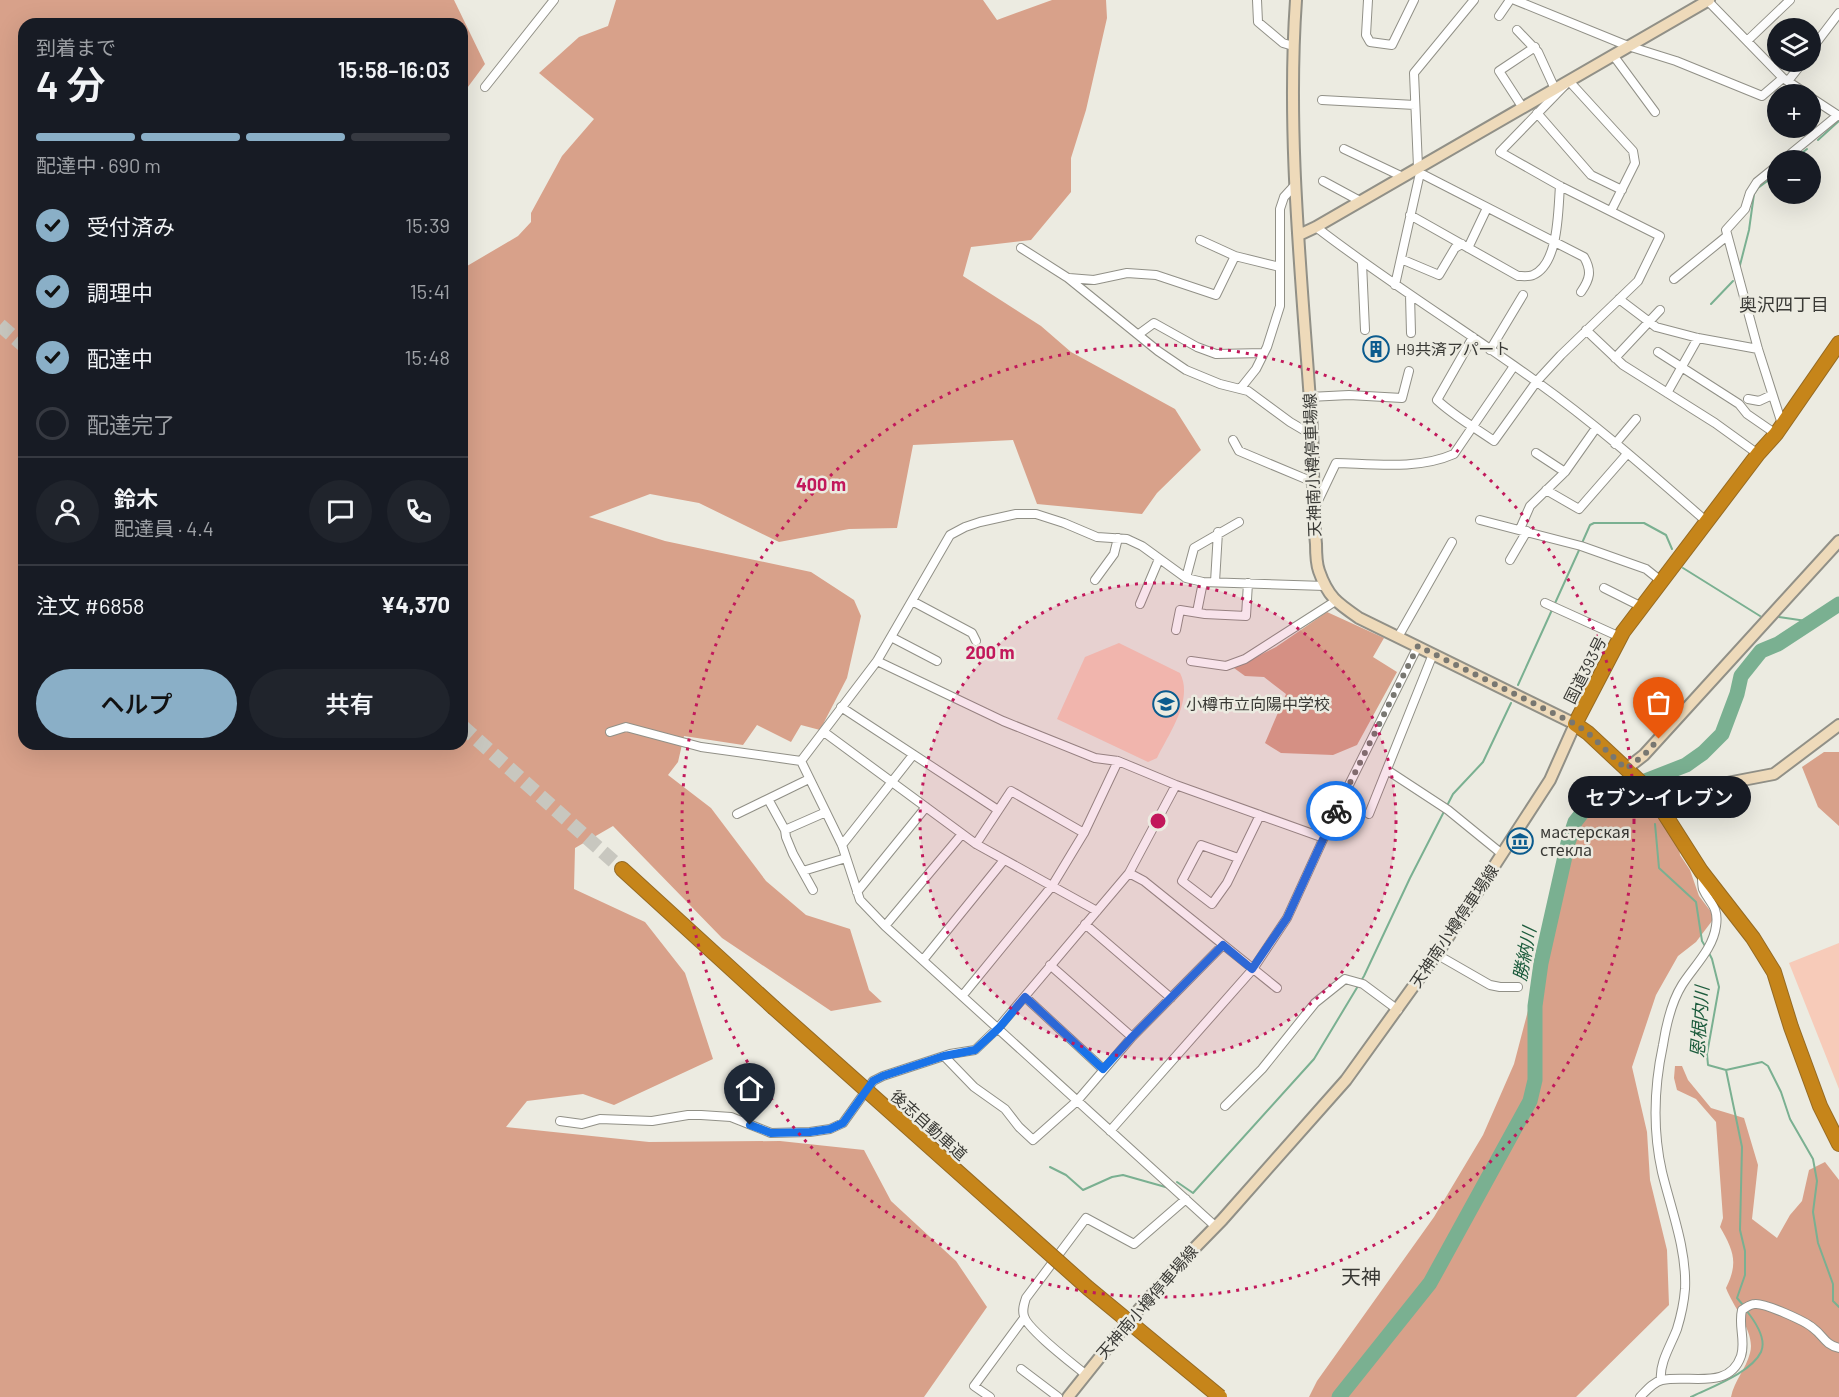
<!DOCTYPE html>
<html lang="ja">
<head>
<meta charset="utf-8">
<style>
  :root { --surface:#171b24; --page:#20242c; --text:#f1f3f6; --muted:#9ea1a6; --line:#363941; --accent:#8aafc7 }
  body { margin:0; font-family:Barlow,"Noto Sans JP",sans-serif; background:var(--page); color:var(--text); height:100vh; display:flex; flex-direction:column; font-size:22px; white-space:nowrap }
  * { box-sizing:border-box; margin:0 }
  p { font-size:20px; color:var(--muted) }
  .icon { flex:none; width:33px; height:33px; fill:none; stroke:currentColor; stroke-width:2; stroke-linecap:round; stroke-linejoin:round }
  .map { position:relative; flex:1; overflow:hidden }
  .panel { position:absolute; left:18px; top:18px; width:450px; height:732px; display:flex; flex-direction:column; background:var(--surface); border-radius:18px; box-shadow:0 6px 24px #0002 }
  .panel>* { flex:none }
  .buttons { position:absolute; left:1767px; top:18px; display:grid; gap:12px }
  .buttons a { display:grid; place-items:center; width:54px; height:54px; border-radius:50%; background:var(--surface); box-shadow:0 6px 24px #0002; font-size:30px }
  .pin { position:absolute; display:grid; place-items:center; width:51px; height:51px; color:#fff; margin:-62px -26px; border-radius:50% 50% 50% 0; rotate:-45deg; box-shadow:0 0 6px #0007 }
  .pin .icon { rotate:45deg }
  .courier { position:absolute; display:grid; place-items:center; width:60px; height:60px; margin:-30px; border:4px solid #1a73e8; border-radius:50%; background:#fff; color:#222; box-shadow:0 2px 8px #0007 }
  .bubble { position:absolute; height:42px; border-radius:21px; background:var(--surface); box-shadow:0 6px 24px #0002; font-size:20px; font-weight:600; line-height:42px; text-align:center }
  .overview em { font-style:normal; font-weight:600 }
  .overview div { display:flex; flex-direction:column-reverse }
  .overview { display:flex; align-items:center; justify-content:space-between; height:102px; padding:0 18px }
  h1 { font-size:39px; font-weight:600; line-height:45px }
  .bar { display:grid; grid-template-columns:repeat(4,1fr); gap:9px 6px; align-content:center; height:72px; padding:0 18px }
  .bar i { height:8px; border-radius:4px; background:var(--line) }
  .bar .current { background:var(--accent) }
  .bar p { grid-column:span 4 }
  .line { display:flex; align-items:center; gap:15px; padding:0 18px; border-top:2px solid var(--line) }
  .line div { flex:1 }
  .round { display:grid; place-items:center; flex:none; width:63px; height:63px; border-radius:32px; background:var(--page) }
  ol { padding:0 18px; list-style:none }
  li { display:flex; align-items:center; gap:18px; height:66px }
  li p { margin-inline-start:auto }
  li .icon { padding:6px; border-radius:50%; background:var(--accent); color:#111; stroke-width:4 }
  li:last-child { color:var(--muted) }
  li i { width:33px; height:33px; border:3px solid var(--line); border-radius:50% }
  .action { display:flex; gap:12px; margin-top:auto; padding:12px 18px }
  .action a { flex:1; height:69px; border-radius:36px; background:var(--accent); color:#111; font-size:24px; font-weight:600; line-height:69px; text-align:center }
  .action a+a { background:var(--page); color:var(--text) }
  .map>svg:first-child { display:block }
  .green { fill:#f7cbb9 }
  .forest { fill:#d8a18a }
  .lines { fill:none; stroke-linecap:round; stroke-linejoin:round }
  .stream { stroke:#7ab091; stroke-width:2 }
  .river { stroke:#7ab091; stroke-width:15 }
  .highway-tunnel { stroke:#c8c7bf; stroke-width:14; stroke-dasharray:14 7; stroke-linecap:butt }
  .street-casing { stroke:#919087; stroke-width:10 }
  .secondary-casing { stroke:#919087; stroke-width:14 }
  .highway-casing { stroke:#956a23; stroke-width:16 }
  .street { stroke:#fff; stroke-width:8 }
  .secondary { stroke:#eedaba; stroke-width:10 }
  .highway { stroke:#c6851a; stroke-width:14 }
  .highway-bridge-casing { stroke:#956a23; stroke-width:16; stroke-linecap:butt }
  .highway-bridge { stroke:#c6851a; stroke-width:14 }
  .done { stroke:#787771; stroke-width:6; stroke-dasharray:0 10.8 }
  .route { stroke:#1a73e8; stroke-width:8 }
  .ring { fill:none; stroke:#c2185b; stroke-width:3; stroke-dasharray:3 6 }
  .labels { text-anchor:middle; stroke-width:5; stroke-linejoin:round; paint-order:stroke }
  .poi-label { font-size:16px; fill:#393935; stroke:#ecebe1; text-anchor:start }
  .street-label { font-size:16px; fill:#393935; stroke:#ecebe1 }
  .neighbourhood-label { font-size:18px; fill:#393935; stroke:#ecebe1 }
  .water-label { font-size:18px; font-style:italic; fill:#1d5c3d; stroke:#ecebe1 }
  .quarter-label { font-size:20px; fill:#393935; stroke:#ecebe1 }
  .centre { fill:#c2185b; stroke:#ecebe1; stroke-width:3 }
  .ring-label { font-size:18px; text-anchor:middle; font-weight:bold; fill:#c2185b; stroke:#ecebe1; stroke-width:5; stroke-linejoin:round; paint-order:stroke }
</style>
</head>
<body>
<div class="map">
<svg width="1839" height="1397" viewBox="0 0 1839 1397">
  <rect width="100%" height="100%" fill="#ecebe1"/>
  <path class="green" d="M 1119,643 L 1180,673 C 1194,700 1168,735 1157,758 L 1148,762 L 1057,719 L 1085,657 Z
    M 1839,943 L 1839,1089 L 1789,963 Z"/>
  <path class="forest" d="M 0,0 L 454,0 L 485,64 L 462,95 L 462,24 L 24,24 L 24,744 L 462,744 L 462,269 L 518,236 L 531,222 L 531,213 L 562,156 L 594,119 L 539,73 L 579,37 L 608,26 L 616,0 L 983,0 L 997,20 L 1052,0 L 1106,0 L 1107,18 L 1086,110 L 1071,158 L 1071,192 L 1031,240 L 971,247 L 963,276 L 1041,326 L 1071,352 L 1175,409 L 1201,450 L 1157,493 L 1142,514 L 1037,504 L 1013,440 L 913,445 L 897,528 L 849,529 L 779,542 L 699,503 L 650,494 L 589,517 L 665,541 L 811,572 L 854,600 L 861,616 L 847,678 L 820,730 L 801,725 L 791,742 L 757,725 L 743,745 L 684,736 L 678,762 L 668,775 L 711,808 L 766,881 L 806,915 L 850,929 L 869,990 L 882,1002 L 831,1011 L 722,938 L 613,826 L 575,848 L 574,889 L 645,922 L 685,973 L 713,1059 L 614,1105 L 583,1094 L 527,1101 L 506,1127 L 649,1142 L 780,1141 L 864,1150 L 891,1201 L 956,1261 L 987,1307 L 924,1397 L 0,1397 Z
    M 1327,612 L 1384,638 L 1373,657 L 1397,672 L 1357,745 L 1333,755 L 1281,753 L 1265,743 L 1286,694 L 1264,677 L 1245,676 L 1234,668 L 1276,647 Z
    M 1824,752 L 1839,752 L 1839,826 L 1818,807 L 1802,767 Z
    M 1624,798 L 1657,801 L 1674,815 L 1680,855 L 1690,870 L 1699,896 L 1715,917 L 1696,942 L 1678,956 L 1656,995 L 1632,1067 L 1647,1132 L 1650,1180 L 1667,1250 L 1669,1305 L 1576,1397 L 1309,1397 L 1317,1381 L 1434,1217 L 1483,1135 L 1514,1064 L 1555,908 L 1559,885 L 1577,829 L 1600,803 Z
    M 1675,1066 L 1682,1066 L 1688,1080 L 1711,1108 L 1744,1118 L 1758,1165 L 1752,1219 L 1777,1238 L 1790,1215 L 1802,1201 L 1809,1170 L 1825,1162 L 1839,1180 L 1839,1397 L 1731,1397 C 1734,1381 1746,1369 1750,1353 C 1756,1333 1733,1307 1726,1288 C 1739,1262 1733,1250 1720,1227 L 1723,1218 L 1716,1122 L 1696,1099 L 1677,1090 L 1674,1078 Z"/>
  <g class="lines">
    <path class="stream" d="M 1818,140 L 1839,121
      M 1793,160 L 1807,149
      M 1739,269 L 1749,230 L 1754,194 L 1758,188 L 1778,173
      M 1711,304 L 1733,281
      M 1582,543 L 1590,525 L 1594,523 L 1644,523 L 1666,535 L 1672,549
      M 1683,568 L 1760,616
      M 1779,617 L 1813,622
      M 1518,685 L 1580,548
      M 1652,777 L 1657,783
      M 1655,824 L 1659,868 L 1696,902 L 1702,941 L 1705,946
      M 1708,951 L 1712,959 L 1719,987 L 1707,1054 L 1708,1065 L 1726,1070 L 1762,1062 L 1768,1066 L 1781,1092 L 1790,1119 L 1813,1159 L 1817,1181 L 1813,1212 L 1818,1243 L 1833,1284 L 1833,1301 L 1839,1307
      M 1726,1070 L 1742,1147 L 1740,1230 L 1745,1251 L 1745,1275 L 1737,1298 L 1743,1305
      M 1050,1167 L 1066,1175 L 1083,1190 L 1112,1177 L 1123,1175 L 1169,1188
      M 1177,1182 L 1193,1193 L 1314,1059 L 1364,976 L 1410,878 L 1453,794 L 1483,762 L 1511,703
      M 1691,1397 C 1711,1387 1751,1373 1761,1352 C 1767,1339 1754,1320 1746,1310"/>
    <path class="river" d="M 1339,1397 L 1430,1283 L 1530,1101 L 1535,1080 L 1535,1006 L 1541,963 L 1568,843 L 1575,822 L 1582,813 L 1594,803 L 1622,790 L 1686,765 L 1703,753 L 1722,734 L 1737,694 L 1741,676 L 1761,651 L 1778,644 L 1839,604"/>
    <path class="highway-tunnel" d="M 0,325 L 24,346
      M 462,726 L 622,869"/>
    <g class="street-casing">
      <path id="street" d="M 1257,0 L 1258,22 L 1283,43 L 1293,46
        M 1368,0 L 1366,35 L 1370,42 L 1392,45 L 1414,0
        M 1515,0 L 1628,46 L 1676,61 L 1762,96 L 1783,78
        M 1707,0 L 1783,78 L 1807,94
        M 1499,16 L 1510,0
        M 1517,30 L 1538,52 L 1555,89
        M 1747,41 L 1790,0
        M 1810,51 L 1839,13
        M 1613,55 L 1655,112
        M 1788,81 L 1803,62
        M 485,87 L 554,0
        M 1810,97 L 1839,116
        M 1322,100 L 1415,105
        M 1523,108 L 1499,71 L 1535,47
        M 1537,113 L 1591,175 L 1622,190
        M 1344,149 L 1401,176
        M 1783,160 L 1838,115
        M 1778,165 L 1757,182 L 1750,193 L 1745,209 L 1726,230 L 1758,349 L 1782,424
        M 1420,173 L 1584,257 C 1592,271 1590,279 1581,292
        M 1323,181 L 1360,201
        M 1410,215 L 1518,276 C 1522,276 1529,277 1533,275 C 1559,264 1558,210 1560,186
        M 1316,227 C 1387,282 1464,329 1537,382 C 1597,425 1652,474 1707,522
        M 1200,240 L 1235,256 L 1280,267
        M 1021,248 L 1068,278 L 1158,351 L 1186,370 L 1220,384 L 1248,391 L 1290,422 L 1312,435
        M 1468,248 L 1487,208
        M 1401,259 L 1439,275 L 1455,248 L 1462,244
        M 1362,263 L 1365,330
        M 1069,278 L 1094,280 L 1127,273 L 1156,275 L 1216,295 L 1235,256
        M 1674,279 L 1727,236
        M 1395,285 L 1420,173 L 1418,167 L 1414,73 L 1474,0
        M 1410,295 L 1411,333
        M 1619,299 L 1656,327 L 1698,338 L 1758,349
        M 1586,330 L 1623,365 L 1715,423 L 1758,454
        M 1139,334 L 1154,323 L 1197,347 L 1216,354 L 1264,353
        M 1473,337 L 1437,400 C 1454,416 1474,427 1494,441 L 1537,381 L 1561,355 L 1638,281 L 1660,236 L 1560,186 L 1500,152 L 1569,81 L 1633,151 L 1635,163 L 1611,211
        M 1490,350 L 1523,295
        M 1658,352 L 1739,404 L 1747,414 L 1776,434
        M 1615,358 L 1660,310
        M 1240,389 L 1256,369 L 1267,347 L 1280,306 L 1280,209 L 1284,197 L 1295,185
        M 1667,393 L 1698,338
        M 1309,397 L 1349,395 L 1402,398 L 1409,371
        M 1748,399 L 1759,401 L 1772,395
        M 1233,440 L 1239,451 L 1313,482
        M 1615,444 L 1636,419
        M 1536,453 L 1565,472
        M 1546,490 L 1579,509 L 1627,454
        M 1315,507 L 1336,463 C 1374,464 1418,470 1454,454 L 1514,366
        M 1480,520 L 1581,546 L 1646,569 L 1661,581
        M 1520,529 L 1530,506 L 1565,472 L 1596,428
        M 1510,560 L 1527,531
        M 1186,578 L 1194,548 L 1239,522
        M 1095,580 L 1114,554 L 1118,538
        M 1215,582 L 1218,532
        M 1604,588 L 1642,607
        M 912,601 L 972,633 L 976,641
        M 1545,603 L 1620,637
        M 1140,604 L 1159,559
        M 1197,612 L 1203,582
        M 1176,630 L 1180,610 L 1205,614 L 1246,616 L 1248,583
        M 891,637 L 937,661
        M 1398,637 L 1452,542
        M 877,661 L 1003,721 L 1095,758 L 1118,761 L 1176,785 L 1324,838
        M 1191,661 L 1226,666 L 1245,659 L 1334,602
        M 841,707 L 998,810
        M 610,732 L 626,727 L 701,747 L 801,761
        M 824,732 L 976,844 L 1097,911
        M 801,761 L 877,661 L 950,535 L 965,527 L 980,522 L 1016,514 L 1036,514 L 1064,523 L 1097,537 L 1127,539 L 1142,546 L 1186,578 L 1203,582 L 1325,586
        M 801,761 L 842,845 L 860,900 L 885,926 L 1215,1226
        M 1387,770 L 1448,810 L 1502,854
        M 768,799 L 785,830 L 786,837 L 793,854 L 813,890
        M 737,814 L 809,779
        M 1369,814 L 1433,654
        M 785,830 L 826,812
        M 976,844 L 1011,791 L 1084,833
        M 842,845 L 913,755
        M 1238,858 L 1201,845 L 1182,881 L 1212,904 L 1227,883 L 1260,815
        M 803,871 L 846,858
        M 1129,873 L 1144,881 L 1277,988
        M 857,892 L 926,807
        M 1085,924 L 1171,998
        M 885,926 L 962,834
        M 1436,954 L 1490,985 L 1500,987 L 1518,987
        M 923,960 L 1004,860
        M 1050,965 L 1132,1037
        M 963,995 L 1052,886 L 1084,833 L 1118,761
        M 1025,997 L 1103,1069
        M 944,1056 L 974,1087 L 1005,1109 L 1019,1127 L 1033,1140 L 1077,1101 L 1132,1037 L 1223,945
        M 1225,1106 L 1262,1069 L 1315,1003 L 1345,979 L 1363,984 L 1398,1010
        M 560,1121 L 582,1124 L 600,1119 L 652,1121 L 688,1115 L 701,1115 L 731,1117 L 771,1133 L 810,1132 L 830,1129 L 843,1123 L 873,1081 L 883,1076 L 950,1054 L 975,1050 L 998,1028 L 1129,873 L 1176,785
        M 1110,1131 L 1253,969 L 1287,918 L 1337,809 L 1418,646
        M 1021,1369 L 1058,1397
        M 1085,1374 C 1073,1364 1027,1329 1024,1316 C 1022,1310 1024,1304 1026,1298 L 1086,1218 L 1134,1244 L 1186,1199
        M 1661,1380 C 1659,1363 1671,1345 1677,1329 C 1681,1316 1684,1302 1685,1289 C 1687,1250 1671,1209 1662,1172 C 1653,1132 1654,1087 1663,1045 C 1666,1026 1672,1001 1682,985 C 1694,966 1713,949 1716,926 C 1719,906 1709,903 1703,889 C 1702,885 1702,879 1702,875
        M 990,1397 L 974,1386 L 1024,1318
        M 1640,1397 C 1646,1391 1653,1382 1662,1380 C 1689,1374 1729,1391 1741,1356 C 1746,1341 1738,1326 1742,1310 C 1747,1307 1750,1304 1755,1304 C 1765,1303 1805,1321 1813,1328 C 1824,1336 1824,1344 1839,1348"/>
    </g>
    <g class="secondary-casing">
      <path id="secondary" d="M 1299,235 L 1316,227 L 1709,0
        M 1626,769 L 1644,755 L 1839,541
        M 1654,797 L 1774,774 L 1839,725
        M 1068,1397 L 1128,1322 L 1177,1266 L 1222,1220 L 1346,1080 L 1441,948 L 1550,780 L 1575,724 L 1359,618 C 1337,603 1328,597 1319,571 C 1316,563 1316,553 1316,544 C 1312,506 1314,469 1312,431 C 1303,288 1286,143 1296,0"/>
    </g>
    <g class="highway-casing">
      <path id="highway" d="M 1839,343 L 1776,434 L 1758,454 L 1623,632 L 1575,724 L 1588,733 L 1650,791 L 1701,871 L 1753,938 L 1774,972 L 1791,1027 L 1820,1106 L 1839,1144
        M 622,869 L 773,1007"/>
    </g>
    <use href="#street" class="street"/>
    <use href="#secondary" class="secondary"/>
    <use href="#highway" class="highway"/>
    <g class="highway-bridge-casing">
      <path id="highway-bridge" d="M 773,1007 L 1088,1288 L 1220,1397"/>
    </g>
    <use href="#highway-bridge" class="highway-bridge"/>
  </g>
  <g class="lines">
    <path class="done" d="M 1336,811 L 1418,646 L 1575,724 L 1588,733 L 1626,769 L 1644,755 L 1659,739"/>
    <path class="route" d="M 750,1125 L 771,1133 L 810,1132 L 830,1129 L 843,1123 L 873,1081 L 883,1076 L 944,1056 L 975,1050 L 999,1028 L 1025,997 L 1103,1069 L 1132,1037 L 1223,945 L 1252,969 L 1287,918 L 1336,811"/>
  </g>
  <circle cx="1158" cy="821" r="238" fill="#c2185b" fill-opacity=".12"/>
  <g class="ring">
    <circle cx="1158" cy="821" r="238"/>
    <circle cx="1158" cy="821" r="476"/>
  </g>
  <defs>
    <g id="building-ring" transform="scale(1.35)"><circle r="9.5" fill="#ecebe1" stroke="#0b5b8e" stroke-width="1.5"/><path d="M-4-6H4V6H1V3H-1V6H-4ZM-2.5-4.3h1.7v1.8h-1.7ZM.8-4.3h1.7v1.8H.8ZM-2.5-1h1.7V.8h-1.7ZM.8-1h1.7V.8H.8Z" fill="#0b5b8e"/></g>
    <g id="school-ring" transform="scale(1.35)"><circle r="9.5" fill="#ecebe1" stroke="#0b5b8e" stroke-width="1.5"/><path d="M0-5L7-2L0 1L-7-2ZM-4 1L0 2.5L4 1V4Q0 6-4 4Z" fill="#0b5b8e"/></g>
    <g id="museum-ring" transform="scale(1.35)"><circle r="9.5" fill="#ecebe1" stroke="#0b5b8e" stroke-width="1.5"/><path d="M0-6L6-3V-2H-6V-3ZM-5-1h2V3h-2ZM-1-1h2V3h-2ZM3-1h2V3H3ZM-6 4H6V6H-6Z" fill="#0b5b8e"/></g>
  </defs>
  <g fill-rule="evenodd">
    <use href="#building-ring" x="1376" y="349"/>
    <use href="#school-ring" x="1166" y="704"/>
    <use href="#museum-ring" x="1520" y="841"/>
  </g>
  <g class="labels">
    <g class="poi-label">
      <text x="1396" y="355">H9共済アパート</text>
      <text x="1186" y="710">小樽市立向陽中学校</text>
      <text x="1540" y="838">мастерская<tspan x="1540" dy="18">стекла</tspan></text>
    </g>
    <g class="street-label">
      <text transform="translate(1312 465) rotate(-92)" y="6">天神南小樽停車場線</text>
      <text transform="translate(1585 670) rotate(-63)" y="6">国道393号</text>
      <text transform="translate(1454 926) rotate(-56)" y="6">天神南小樽停車場線</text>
      <text transform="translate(929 1125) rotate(42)" y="6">後志自動車道</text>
      <text transform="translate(1147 1302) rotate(-49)" y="6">天神南小樽停車場線</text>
    </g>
    <g class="neighbourhood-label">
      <text x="1784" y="311">奥沢四丁目</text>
    </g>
    <g class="water-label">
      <text transform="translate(1525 954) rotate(-79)" y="6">勝納川</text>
      <text transform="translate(1700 1022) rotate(-86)" y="6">恩根内川</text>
    </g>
    <g class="quarter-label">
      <text x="1361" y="1284">天神</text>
    </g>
  </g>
  <circle cx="1158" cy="821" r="9" class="centre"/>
  <g class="ring-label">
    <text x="821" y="491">400 m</text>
    <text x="990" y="659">200 m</text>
  </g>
</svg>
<div class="buttons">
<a><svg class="icon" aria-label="layers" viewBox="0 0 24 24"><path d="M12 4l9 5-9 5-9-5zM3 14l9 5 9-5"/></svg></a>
<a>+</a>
<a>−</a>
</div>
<div class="pin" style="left:1659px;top:739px;background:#ea580c"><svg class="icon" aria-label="bag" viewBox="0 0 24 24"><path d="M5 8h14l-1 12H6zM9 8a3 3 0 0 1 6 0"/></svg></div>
<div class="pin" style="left:750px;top:1125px;background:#1f2937"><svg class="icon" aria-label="home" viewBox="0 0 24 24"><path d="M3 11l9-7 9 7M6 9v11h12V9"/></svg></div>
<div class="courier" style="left:1336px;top:811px"><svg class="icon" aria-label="bike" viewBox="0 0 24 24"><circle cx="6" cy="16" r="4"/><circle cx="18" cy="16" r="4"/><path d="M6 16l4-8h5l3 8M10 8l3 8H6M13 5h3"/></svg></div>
<div class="bubble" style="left:1568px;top:776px;width:183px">セブン-イレブン</div>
<section class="panel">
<div class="overview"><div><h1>4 分</h1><p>到着まで</p></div><em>15:58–16:03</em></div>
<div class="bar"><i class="current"></i><i class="current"></i><i class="current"></i><i></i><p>配達中 · 690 m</p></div>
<ol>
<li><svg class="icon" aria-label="check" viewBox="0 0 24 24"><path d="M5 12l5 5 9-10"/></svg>受付済み<p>15:39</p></li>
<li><svg class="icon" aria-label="check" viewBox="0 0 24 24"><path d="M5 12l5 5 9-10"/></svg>調理中<p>15:41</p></li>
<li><svg class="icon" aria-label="check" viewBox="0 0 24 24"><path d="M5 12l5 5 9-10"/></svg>配達中<p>15:48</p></li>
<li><i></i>配達完了</li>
</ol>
<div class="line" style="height:108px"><a class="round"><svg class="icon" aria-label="person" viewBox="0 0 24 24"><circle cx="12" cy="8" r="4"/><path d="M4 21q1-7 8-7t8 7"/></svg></a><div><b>鈴木</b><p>配達員 · 4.4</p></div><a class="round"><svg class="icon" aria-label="chat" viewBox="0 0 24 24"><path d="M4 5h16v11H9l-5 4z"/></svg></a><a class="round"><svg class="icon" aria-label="phone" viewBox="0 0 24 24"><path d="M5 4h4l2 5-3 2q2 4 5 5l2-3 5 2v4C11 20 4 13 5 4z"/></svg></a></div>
<div class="line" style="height:78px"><div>注文 #6858</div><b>¥4,370</b></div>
<div class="action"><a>ヘルプ</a><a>共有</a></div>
</section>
</div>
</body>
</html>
